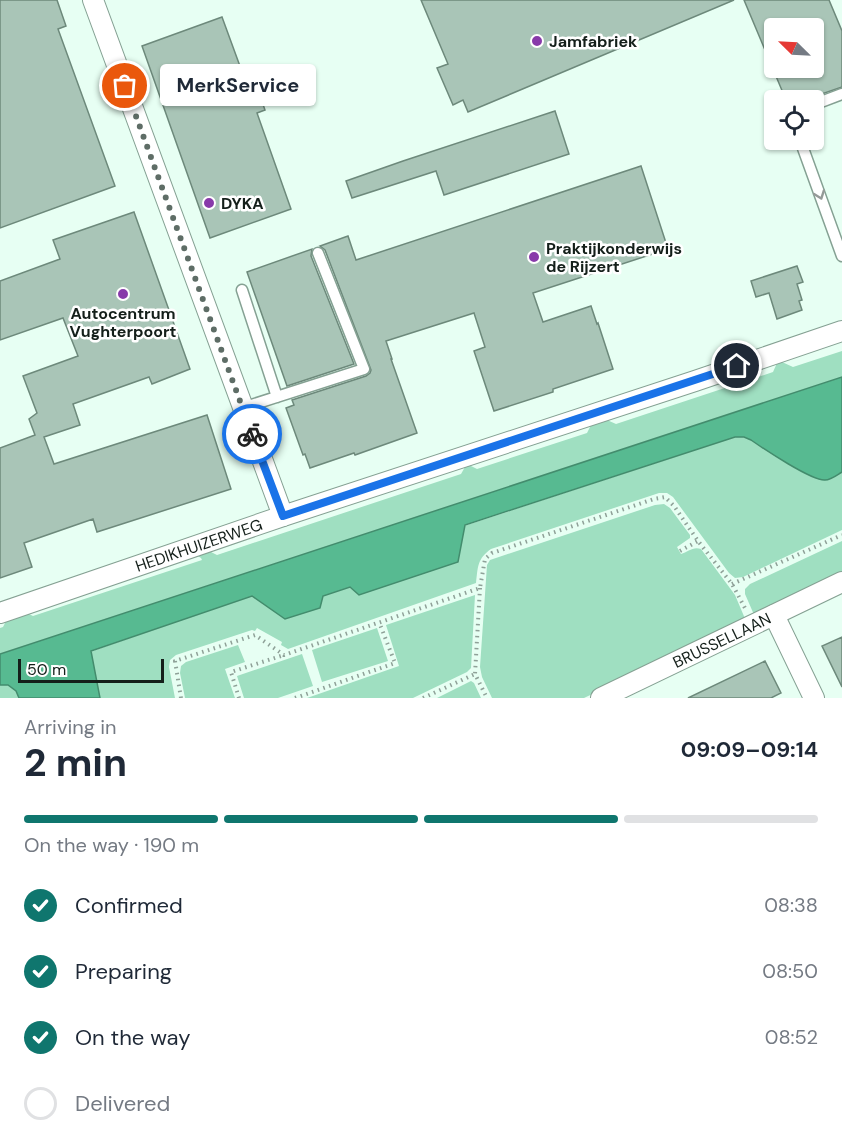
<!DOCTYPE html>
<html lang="en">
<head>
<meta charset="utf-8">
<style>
  :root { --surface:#fff; --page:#f2f2f3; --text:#1f2937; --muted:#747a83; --line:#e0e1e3; --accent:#0f766e }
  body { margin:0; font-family:"DM Sans",sans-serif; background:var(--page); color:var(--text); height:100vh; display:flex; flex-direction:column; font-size:22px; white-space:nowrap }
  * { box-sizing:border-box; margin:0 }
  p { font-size:20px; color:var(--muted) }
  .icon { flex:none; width:33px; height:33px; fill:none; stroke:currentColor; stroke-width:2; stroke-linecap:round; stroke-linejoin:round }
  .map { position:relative; height:698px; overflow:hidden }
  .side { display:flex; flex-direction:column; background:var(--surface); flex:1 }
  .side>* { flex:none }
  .needle { width:39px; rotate:294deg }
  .controls { position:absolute; left:764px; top:18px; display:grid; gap:12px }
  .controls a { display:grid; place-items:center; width:60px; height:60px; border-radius:6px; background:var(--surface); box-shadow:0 2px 4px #0004; font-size:30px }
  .scale { position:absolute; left:18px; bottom:15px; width:146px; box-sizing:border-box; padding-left:6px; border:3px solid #141f1a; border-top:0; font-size:16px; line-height:21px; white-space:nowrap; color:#141f1a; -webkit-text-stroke:4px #fff; paint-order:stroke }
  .pin { position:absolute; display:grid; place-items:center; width:51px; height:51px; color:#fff; margin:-26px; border:3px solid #fff; border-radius:50%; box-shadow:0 2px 6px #0007 }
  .courier { position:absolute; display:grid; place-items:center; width:60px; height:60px; margin:-30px; border:4px solid #1a73e8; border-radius:50%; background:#fff; color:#222; box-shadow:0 2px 8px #0007 }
  .bubble { position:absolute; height:42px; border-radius:6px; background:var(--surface); box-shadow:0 2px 4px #0004; font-size:20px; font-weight:700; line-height:42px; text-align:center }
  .summary em { font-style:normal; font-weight:700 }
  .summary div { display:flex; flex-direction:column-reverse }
  .summary { display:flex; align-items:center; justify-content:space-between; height:102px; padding:0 24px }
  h1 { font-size:39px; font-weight:700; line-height:45px }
  .bar { display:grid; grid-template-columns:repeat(4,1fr); gap:9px 6px; align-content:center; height:72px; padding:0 24px }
  .bar i { height:8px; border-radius:4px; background:var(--line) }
  .bar .current { background:var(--accent) }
  .bar p { grid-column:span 4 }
  ol { padding:0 24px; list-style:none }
  li { display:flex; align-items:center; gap:18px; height:66px }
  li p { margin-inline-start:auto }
  li .icon { padding:6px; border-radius:50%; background:var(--accent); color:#fff; stroke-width:4 }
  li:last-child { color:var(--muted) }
  li i { width:33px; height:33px; border:3px solid var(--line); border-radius:50% }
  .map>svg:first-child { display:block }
  .green { fill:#9fdfc1 }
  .water { fill:#57ba91; stroke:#438c6d; stroke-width:1.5 }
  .building { fill:#a9c5b7; stroke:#6d897b; stroke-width:1.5; fill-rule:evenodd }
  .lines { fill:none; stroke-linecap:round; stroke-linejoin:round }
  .service-casing { stroke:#85a193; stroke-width:13 }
  .minor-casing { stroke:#85a193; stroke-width:22 }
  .path { stroke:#8fa198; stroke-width:4; stroke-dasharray:1.5 4.5; stroke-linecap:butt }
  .service { stroke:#fff; stroke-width:10 }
  .minor { stroke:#fff; stroke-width:20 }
  .oneway { stroke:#959a98 }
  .done { stroke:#5e6d66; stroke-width:6; stroke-dasharray:0 10.8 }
  .route { stroke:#1a73e8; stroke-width:8 }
  .poi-dot { fill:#883aaa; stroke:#fff; stroke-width:2 }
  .labels { text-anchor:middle; stroke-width:5; stroke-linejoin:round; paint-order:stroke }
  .poi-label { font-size:16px; font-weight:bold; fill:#141f1a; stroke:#fff; text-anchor:start }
  .street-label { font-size:16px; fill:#141f1a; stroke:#fff }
</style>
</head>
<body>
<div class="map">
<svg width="842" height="698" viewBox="0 0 842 698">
  <rect width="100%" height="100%" fill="#e7fff3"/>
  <path class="green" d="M 842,351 L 842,377 L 0,654 L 0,628 L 3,627 L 10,613 L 19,609 L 33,616 L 202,560 L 201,558 L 193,553 L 203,548 L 217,555 L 461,474 L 465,467 L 469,465 L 477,469 L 587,433 L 591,425 L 607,420 L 616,424 L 773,372 L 777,363 L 782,362 L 793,367 Z
    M 735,437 L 744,437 L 751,440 L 804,473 L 827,480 L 842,472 L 842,530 L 743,577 L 735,578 L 729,573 L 673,497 L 667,493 L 659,493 L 491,549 C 477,559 478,567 476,583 L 288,649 L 281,645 L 282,642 L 257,628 L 255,631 L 252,630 L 176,655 L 170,660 L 169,667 L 175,698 L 100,698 L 90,652 L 252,595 L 322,596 L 350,587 L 359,594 L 457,562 L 464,526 Z
    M 664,504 L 670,508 L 690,535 L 690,538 L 677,547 L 681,554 C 688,552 693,546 701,549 L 735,595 L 746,621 L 584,698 L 492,698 L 482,677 L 480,667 L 487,565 L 490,560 L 655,505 Z
    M 842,541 L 842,574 L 755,617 L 745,594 L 745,589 L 750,584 Z
    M 475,595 L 471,668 L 467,672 L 413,698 L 307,698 L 399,666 L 386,625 Z
    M 377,628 L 388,661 L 322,682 L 312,650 Z
    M 238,645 L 245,662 L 225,669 L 235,698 L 185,698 L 180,673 L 181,666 L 186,662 Z
    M 302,654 L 313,686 L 278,698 L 244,698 L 237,676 Z
    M 471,681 L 474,683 L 481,698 L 437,698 Z
    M 0,685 L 8,685 L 16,691 L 19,698 L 0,698 Z"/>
  <path class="water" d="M 842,377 L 842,472 C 837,475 831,480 825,480 C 812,481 764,449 751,440 L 744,437 L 735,437 L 465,525 L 458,562 L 359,595 L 350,587 L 323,596 L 320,608 L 285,619 L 252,596 L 91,651 L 100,698 L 19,698 L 16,691 L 8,685 L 0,685 L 0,654 Z"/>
  <path class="building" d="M 0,0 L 57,0 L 66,26 L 58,29 L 115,186 L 0,228 Z
    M 421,0 L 734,0 L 468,112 L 463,100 L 453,105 L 437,68 L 448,64 Z
    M 744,0 L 829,0 L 842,31 L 842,87 L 813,97 L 811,92 L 790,100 L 786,100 ZM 774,28 L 813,28 L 813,68 L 774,68 Z
    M 222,17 L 252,99 L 260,96 L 265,110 L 257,113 L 291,209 L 210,238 L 142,46 Z
    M 555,111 L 569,154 L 444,195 L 436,171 L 352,198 L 346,181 L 403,161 Z
    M 641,166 L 668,249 L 533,293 L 543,322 L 591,306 L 597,324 L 598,323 L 613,369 L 553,389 L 553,392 L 494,411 L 474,351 L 485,347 L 474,313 L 386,341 L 392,359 L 391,359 L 417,433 L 355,455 L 354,453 L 310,468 L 305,454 L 303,455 L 286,408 L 294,405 L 292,400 L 366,376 L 370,373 L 371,370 L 325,250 L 320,246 L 348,236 L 356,260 Z
    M 134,212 L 190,369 L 152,384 L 149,377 L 73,404 L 80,425 L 44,437 L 54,464 L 207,415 L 231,489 L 97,532 L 93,519 L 24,543 L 32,567 L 0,578 L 0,448 L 35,435 L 29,419 L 37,413 L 23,376 L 78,356 L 63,318 L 0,340 L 0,281 L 60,259 L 53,240 Z
    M 312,249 L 311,256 L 354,364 L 287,386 L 247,272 Z
    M 797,266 L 803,282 L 797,284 L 802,300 L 799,301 L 802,310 L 777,319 L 769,293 L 756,297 L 751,281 Z
    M 842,637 L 842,687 L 822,646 Z
    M 765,661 L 781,693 L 771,698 L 688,698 Z"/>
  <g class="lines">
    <g class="service-casing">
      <path id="service" d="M 813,105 L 842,94
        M 800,140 L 842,256
        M 242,290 L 277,397
        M 242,408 L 364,369 L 318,253"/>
    </g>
    <g class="minor-casing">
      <g id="minor">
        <path d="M 93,0 L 283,516"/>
        <path id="s1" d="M 0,613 L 283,516 L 695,381 L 842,331"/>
        <path d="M 774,615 L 814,698"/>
        <path id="s2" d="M 601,698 L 842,582"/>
      </g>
    </g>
    <path class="path" d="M 680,551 L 698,541
      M 732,584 L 842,535
      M 480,588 L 475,674 L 487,698
      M 181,698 L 175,661 L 255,635 L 284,655 L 480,588 L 485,559 L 492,553 L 654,499 L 665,497 L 674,506 L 698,541 L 732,584 L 745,608
      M 239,698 L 231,672 L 284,655
      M 295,698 L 395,663 L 379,622
      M 423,698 L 475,674"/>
    <use href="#service" class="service"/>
    <use href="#minor" class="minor"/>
  </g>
  <defs><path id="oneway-chevron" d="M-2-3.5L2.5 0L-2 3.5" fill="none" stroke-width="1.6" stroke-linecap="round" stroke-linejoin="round" transform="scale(1.5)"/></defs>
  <use class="oneway" href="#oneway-chevron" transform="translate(820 195) rotate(70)"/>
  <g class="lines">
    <path class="done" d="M 125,86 L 252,434"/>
    <path class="route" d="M 252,434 L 283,516 L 737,366"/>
  </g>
  <g class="poi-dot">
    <circle cx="537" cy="41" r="6"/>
    <circle cx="209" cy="203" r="6"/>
    <circle cx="534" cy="257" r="6"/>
    <circle cx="123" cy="294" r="6"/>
  </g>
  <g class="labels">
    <g class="poi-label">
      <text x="549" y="47">Jamfabriek</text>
      <text x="221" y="209">DYKA</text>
      <text x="546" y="254">Praktijkonderwijs<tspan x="546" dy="18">de Rijzert</tspan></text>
      <text x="123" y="319" text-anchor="middle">Autocentrum<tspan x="123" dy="18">Vughterpoort</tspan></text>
    </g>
    <g class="street-label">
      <text dy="6" stroke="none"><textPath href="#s1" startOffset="210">HEDIKHUIZERWEG</textPath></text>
      <text dy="6" stroke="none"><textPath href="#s2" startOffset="134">BRUSSELLAAN</textPath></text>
    </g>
  </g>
</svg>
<div class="controls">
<a><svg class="needle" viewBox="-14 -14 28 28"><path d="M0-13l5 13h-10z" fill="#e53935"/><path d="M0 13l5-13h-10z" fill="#747a83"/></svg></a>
<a><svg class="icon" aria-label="locate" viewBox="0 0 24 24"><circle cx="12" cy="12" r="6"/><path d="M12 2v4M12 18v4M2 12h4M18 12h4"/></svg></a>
</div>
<div class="scale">50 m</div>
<div class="pin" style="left:125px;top:86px;background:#ea580c"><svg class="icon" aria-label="bag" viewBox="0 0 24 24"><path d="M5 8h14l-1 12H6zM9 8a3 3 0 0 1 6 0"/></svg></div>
<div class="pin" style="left:737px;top:366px;background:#1f2937"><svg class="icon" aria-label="home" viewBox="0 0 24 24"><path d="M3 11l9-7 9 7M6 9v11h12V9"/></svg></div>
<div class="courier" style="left:252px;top:434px"><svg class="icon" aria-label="bike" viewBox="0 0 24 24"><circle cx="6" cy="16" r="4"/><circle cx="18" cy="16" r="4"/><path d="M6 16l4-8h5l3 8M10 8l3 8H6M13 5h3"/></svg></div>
<div class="bubble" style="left:160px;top:64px;width:156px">MerkService</div>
</div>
<section class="side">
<div class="summary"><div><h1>2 min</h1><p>Arriving in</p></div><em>09:09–09:14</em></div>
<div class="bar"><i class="current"></i><i class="current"></i><i class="current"></i><i></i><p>On the way · 190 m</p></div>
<ol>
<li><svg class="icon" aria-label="check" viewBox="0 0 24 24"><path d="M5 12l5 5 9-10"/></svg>Confirmed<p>08:38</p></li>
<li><svg class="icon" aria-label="check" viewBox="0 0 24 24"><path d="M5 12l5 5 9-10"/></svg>Preparing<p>08:50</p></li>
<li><svg class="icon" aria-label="check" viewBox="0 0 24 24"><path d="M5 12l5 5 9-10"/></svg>On the way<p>08:52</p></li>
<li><i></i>Delivered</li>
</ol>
</section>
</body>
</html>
